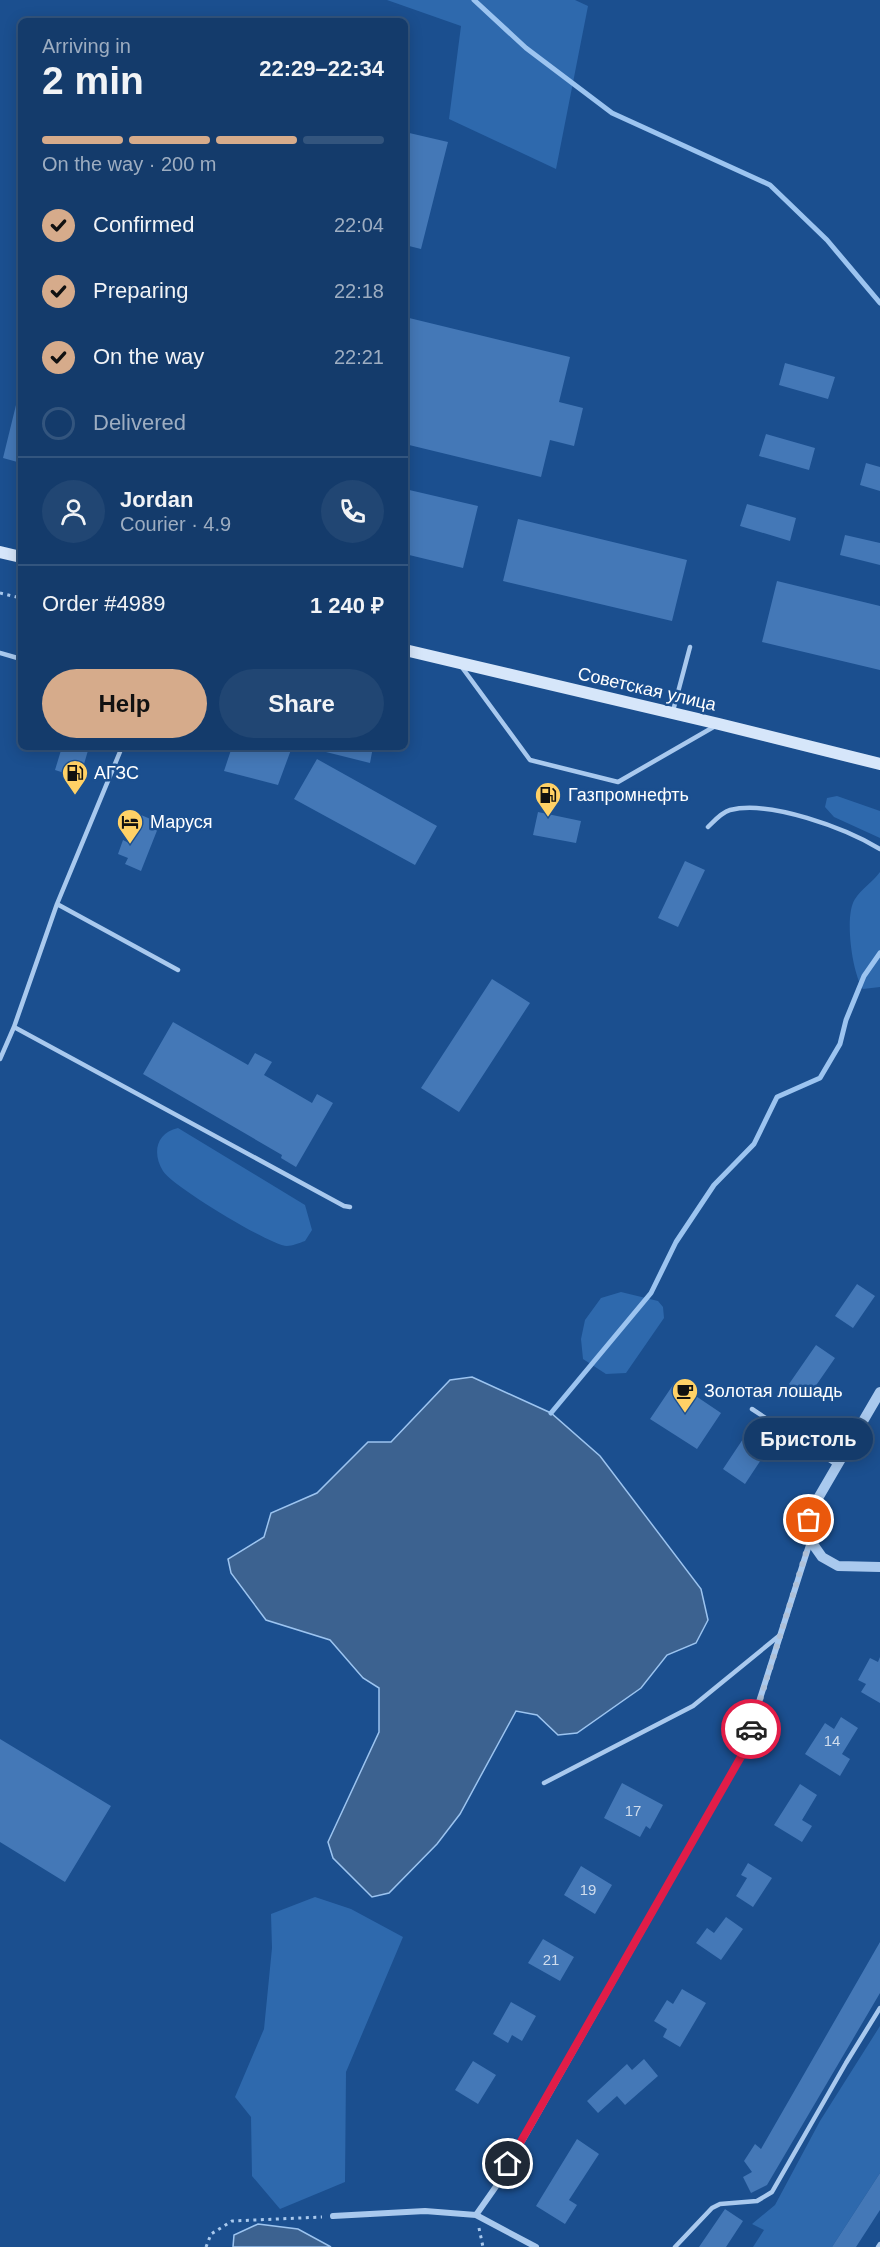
<!DOCTYPE html>
<html lang="en">
<head>
<meta charset="utf-8">
<style>
  :root { --surface:#143b6b; --page:#214673; --text:#f1f3f6; --muted:#9dadc1; --line:#33557e; --accent:#d6ab8b }
  body { margin:0; font-family:Helvetica,sans-serif; background:var(--page); color:var(--text); height:100vh; display:flex; flex-direction:column; font-size:22px; white-space:nowrap }
  * { box-sizing:border-box; margin:0 }
  p { font-size:20px; color:var(--muted) }
  .icon { flex:none; width:33px; height:33px; fill:none; stroke:currentColor; stroke-width:2; stroke-linecap:round; stroke-linejoin:round }
  .map { position:relative; flex:1; overflow:hidden }
  .side { position:absolute; left:18px; top:18px; width:390px; height:732px; display:flex; flex-direction:column; background:var(--surface); border-radius:9px; box-shadow:0 3px 15px #0003,0 0 0 2px var(--line) }
  .side>* { flex:none }
  .pin { position:absolute; display:grid; place-items:center; width:51px; height:51px; color:#fff; margin:-26px; border:3px solid #fff; border-radius:50%; box-shadow:0 2px 6px #0007 }
  .courier { position:absolute; display:grid; place-items:center; width:60px; height:60px; margin:-30px; border:4px solid #e11d48; border-radius:50%; background:#fff; color:#222; box-shadow:0 2px 8px #0007 }
  .bubble { position:absolute; height:42px; border-radius:21px; background:var(--surface); box-shadow:0 3px 15px #0003,0 0 0 2px var(--line); font-size:20px; font-weight:700; line-height:42px; text-align:center }
  .summary em { font-style:normal; font-weight:700 }
  .summary div { display:flex; flex-direction:column-reverse }
  .summary { display:flex; align-items:center; justify-content:space-between; height:102px; padding:0 24px }
  h1 { font-size:39px; font-weight:700; line-height:45px }
  .bar { display:grid; grid-template-columns:repeat(4,1fr); gap:9px 6px; align-content:center; height:72px; padding:0 24px }
  .bar i { height:8px; border-radius:4px; background:var(--line) }
  .bar .active { background:var(--accent) }
  .bar p { grid-column:span 4 }
  .line { display:flex; align-items:center; gap:15px; padding:0 24px; border-top:2px solid var(--line) }
  .line div { flex:1 }
  .round { display:grid; place-items:center; flex:none; width:63px; height:63px; border-radius:32px; background:var(--page) }
  ol { padding:0 24px; list-style:none }
  li { display:flex; align-items:center; gap:18px; height:66px }
  li p { margin-inline-start:auto }
  li .icon { padding:6px; border-radius:50%; background:var(--accent); color:#111; stroke-width:4 }
  li:last-child { color:var(--muted) }
  li i { width:33px; height:33px; border:3px solid var(--line); border-radius:50% }
  .primary-button { display:flex; gap:12px; margin-top:auto; padding:12px 24px }
  .primary-button a { flex:1; height:69px; border-radius:36px; background:var(--accent); color:#111; font-size:24px; font-weight:700; line-height:69px; text-align:center }
  .primary-button a+a { background:var(--page); color:var(--text) }
  .map>svg:first-child { display:block }
  .green { fill:#2e69ad }
  .water { fill:#3c6290; stroke:#9cc4f0; stroke-width:1.5 }
  .lines { fill:none; stroke-linecap:round; stroke-linejoin:round }
  .stream { stroke:#9cc4f0; stroke-width:5 }
  .building { fill:#4478b7 }
  .path { stroke:#a9c9ee; stroke-width:3; stroke-dasharray:3 4.5; stroke-linecap:butt }
  .service { stroke:#a9c9ee; stroke-width:4.5 }
  .minor { stroke:#a9c9ee; stroke-width:6 }
  .tertiary { stroke:#a9c9ee; stroke-width:10 }
  .secondary { stroke:#d6e6fa; stroke-width:12 }
  .done { stroke:#afc1d8; stroke-width:6; stroke-dasharray:0 10.8 }
  .route { stroke:#e11d48; stroke-width:8 }
  .labels { text-anchor:middle; stroke-width:5; stroke-linejoin:round; paint-order:stroke }
  .number-label { font-size:15px; fill:#d0dded }
  .street-label { font-size:18px; fill:#fff; stroke:#1b4f8f }
  .poi-label { font-size:18px; fill:#fff; stroke:#1b4f8f; text-anchor:start }
</style>
</head>
<body>
<div class="map">
<svg width="880" height="2247" viewBox="0 0 880 2247">
  <rect width="100%" height="100%" fill="#1b4f8f"/>
  <path class="green" d="M 387,0 L 575,0 L 588,6 L 556,169 L 449,119 L 461,26 Z
    M 837,796 L 880,811 L 880,838 L 834,817 L 825,807 L 827,798 Z
    M 880,872 L 880,987 L 863,989 C 852,973 844,915 855,899 C 861,889 873,882 880,872 Z
    M 178,1128 L 305,1205 L 312,1230 L 305,1241 C 299,1243 292,1246 287,1246 C 269,1245 172,1186 163,1171 C 152,1153 156,1133 178,1128 Z
    M 621,1292 L 658,1301 L 663,1307 L 664,1318 L 626,1373 L 606,1374 L 583,1359 L 581,1339 L 585,1320 L 601,1298 Z
    M 315,1897 L 351,1909 L 403,1937 L 346,2072 L 345,2182 L 280,2209 L 252,2176 L 251,2117 L 235,2097 L 264,2029 L 272,1948 L 271,1914 Z
    M 880,2026 L 880,2173 L 832,2247 L 753,2247 L 764,2230 L 752,2224 L 775,2205 L 820,2121 Z"/>
  <path class="water" d="M 472,1377 L 551,1413 L 600,1456 L 701,1589 L 708,1620 L 696,1643 L 667,1655 L 641,1688 L 577,1733 L 558,1735 L 537,1715 L 516,1711 L 460,1814 L 437,1844 L 389,1893 L 372,1897 L 333,1858 L 328,1842 L 379,1732 L 379,1688 L 363,1678 L 330,1640 L 266,1620 L 231,1573 L 228,1559 L 264,1537 L 271,1513 L 317,1493 L 368,1442 L 391,1442 L 450,1380 Z
    M 258,2224 L 298,2229 L 331,2247 L 233,2247 L 234,2235 Z"/>
  <g class="lines">
    <path class="stream" d="M 474,0 L 526,48 L 612,113 L 770,185 L 827,240 L 880,303
      M 551,1413 L 651,1293 L 676,1242 L 714,1185 L 754,1144 L 777,1097 L 820,1078 L 840,1044 L 846,1020 L 864,976 L 880,953"/>
  </g>
  <path class="building" d="M 405,132 L 448,142 L 421,249 L 405,245 Z
    M 405,317 L 570,357 L 559,402 L 583,408 L 574,446 L 550,440 L 541,477 L 405,444 Z
    M 785,363 L 835,377 L 828,399 L 779,385 Z
    M 16,405 L 21,406 L 21,463 L 3,458 Z
    M 766,434 L 815,448 L 809,470 L 759,456 Z
    M 866,463 L 880,467 L 880,491 L 860,485 Z
    M 405,489 L 478,506 L 463,568 L 405,554 Z
    M 747,504 L 796,518 L 790,541 L 740,526 Z
    M 518,519 L 687,560 L 672,621 L 503,581 Z
    M 845,535 L 880,543 L 880,565 L 840,555 Z
    M 777,581 L 880,606 L 880,670 L 762,642 Z
    M 62,747 L 89,747 L 80,778 L 55,770 Z
    M 232,747 L 292,747 L 278,785 L 224,771 Z
    M 326,747 L 373,747 L 370,763 L 326,752 Z
    M 317,759 L 437,826 L 415,865 L 294,799 Z
    M 538,812 L 581,821 L 576,843 L 533,835 Z
    M 141,815 L 160,823 L 141,871 L 125,864 L 128,858 L 118,854 L 123,840 L 129,843 Z
    M 685,861 L 705,870 L 678,927 L 658,918 Z
    M 492,979 L 530,1003 L 459,1112 L 421,1088 Z
    M 173,1022 L 248,1065 L 255,1053 L 272,1062 L 264,1075 L 312,1103 L 317,1094 L 333,1103 L 296,1167 L 281,1158 L 282,1155 L 143,1074 Z
    M 857,1284 L 875,1296 L 853,1328 L 835,1316 Z
    M 816,1345 L 835,1358 L 808,1397 L 789,1384 Z
    M 675,1382 L 721,1413 L 697,1449 L 650,1419 Z
    M 751,1427 L 774,1440 L 745,1484 L 723,1469 Z
    M 880,1657 L 880,1703 L 861,1692 L 866,1684 L 858,1680 L 870,1658 L 878,1662 Z
    M 841,1717 L 858,1728 L 842,1754 L 850,1759 L 840,1776 L 805,1754 L 825,1723 L 834,1729 Z
    M 0,1739 L 111,1806 L 65,1882 L 0,1842 Z
    M 622,1783 L 663,1805 L 650,1829 L 646,1826 L 640,1837 L 604,1818 Z
    M 800,1784 L 817,1795 L 802,1820 L 812,1826 L 802,1842 L 774,1825 Z
    M 748,1863 L 772,1878 L 753,1907 L 736,1896 L 747,1878 L 741,1875 Z
    M 581,1866 L 612,1885 L 595,1914 L 564,1895 Z
    M 726,1917 L 743,1929 L 721,1960 L 696,1943 L 707,1928 L 714,1933 Z
    M 543,1939 L 574,1957 L 560,1981 L 528,1963 Z
    M 880,1942 L 880,1993 L 767,2185 L 751,2193 L 743,2177 L 752,2172 L 744,2161 L 755,2144 L 761,2149 Z
    M 682,1989 L 706,2003 L 680,2047 L 663,2037 L 667,2029 L 654,2021 L 667,2000 L 673,2004 Z
    M 511,2002 L 536,2016 L 522,2041 L 512,2035 L 508,2043 L 493,2034 Z
    M 644,2059 L 658,2076 L 625,2105 L 617,2096 L 598,2113 L 587,2101 L 627,2064 L 632,2070 Z
    M 473,2061 L 496,2075 L 478,2104 L 455,2090 Z
    M 577,2139 L 599,2154 L 569,2200 L 577,2205 L 565,2224 L 536,2206 Z
    M 880,2173 L 880,2210 L 856,2247 L 832,2247 Z
    M 725,2209 L 743,2221 L 726,2247 L 699,2247 Z"/>
  <g class="lines">
    <path class="path" d="M 0,593 L 21,598
      M 479,2228 L 483,2247
      M 206,2247 L 211,2234 L 232,2221 L 322,2217"/>
    <path class="service" d="M 0,653 L 21,659
      M 461,666 L 530,760 L 618,782 L 717,725
      M 673,711 L 690,647
      M 708,827 C 714,821 722,812 730,810 C 770,800 845,828 880,849
      M 57,904 L 178,970
      M 14,1027 L 344,1206 L 350,1207
      M 0,1059 L 14,1027 L 57,904 L 122,747
      M 752,1409 L 837,1465
      M 544,1783 L 693,1706 L 780,1635
      M 675,2247 L 712,2208 L 720,2204 L 757,2201 L 772,2192 L 846,2063 L 880,2008
      M 878,2247 L 880,2244"/>
    <path class="minor" d="M 476,2215 L 497,2185 L 742,1755 L 810,1542
      M 333,2216 L 425,2211 L 476,2215 L 536,2247"/>
    <path class="tertiary" d="M 880,1392 L 817,1500 L 809,1520 L 810,1540 L 822,1557 L 838,1566 L 880,1567"/>
    <path class="secondary" d="M 0,552 L 21,557
      M 405,650 L 719,724 L 880,764"/>
  </g>
  <g class="lines">
    <path class="done" d="M 751,1729 L 810,1540 L 809,1520"/>
    <path class="route" d="M 508,2164 L 742,1755 L 751,1729"/>
  </g>
  <defs>
    <g id="fuel-pin" transform="scale(1.35)"><path d="M0 17L-7.5 6A9.5 9.5 0 1 1 7.5 6Z" fill="#ffd166" stroke="#1b4f8f"/><path d="M-5.5-6h7V0h2V4h1.3V-2.5L3-4.5l.8-.8L6-3V5H2.5V1h-1V6h-7ZM-4.2-4.7v3.2H.2V-4.7Z" fill="#111"/></g>
    <g id="hotel-pin" transform="scale(1.35)"><path d="M0 17L-7.5 6A9.5 9.5 0 1 1 7.5 6Z" fill="#ffd166" stroke="#1b4f8f"/><path d="M-6-4.5h1.5V1H6V5H4.5V3h-9V5H-6ZM-4 0a1.8 1.8 0 1 1 3.6 0ZM.5 0V-2.5h3Q6-2.5 6 0Z" fill="#111"/></g>
    <g id="cafe-pin" transform="scale(1.35)"><path d="M0 17L-7.5 6A9.5 9.5 0 1 1 7.5 6Z" fill="#ffd166" stroke="#1b4f8f"/><path d="M-5.5-4.5H6V0H3Q3 3.5 0 3.5H-2.5Q-5.5 3.5-5.5 0ZM3-3.2v2h1.7v-2ZM-6 4.5H4V6H-6Z" fill="#111"/></g>
  </defs>
  <g fill-rule="evenodd">
    <use href="#fuel-pin" x="75" y="773"/>
    <use href="#fuel-pin" x="548" y="795"/>
    <use href="#hotel-pin" x="130" y="822"/>
    <use href="#cafe-pin" x="685" y="1391"/>
  </g>
  <g class="labels">
    <g class="number-label">
      <text x="832" y="1746">14</text>
      <text x="633" y="1816">17</text>
      <text x="588" y="1895">19</text>
      <text x="551" y="1965">21</text>
    </g>
    <g class="street-label">
      <text transform="translate(647 689) rotate(13)" y="6">Советская улица</text>
    </g>
    <g class="poi-label">
      <text x="94" y="779">АГЗС</text>
      <text x="568" y="801">Газпромнефть</text>
      <text x="150" y="828">Маруся</text>
      <text x="704" y="1397">Золотая лошадь</text>
    </g>
  </g>
</svg>
<div class="pin" style="left:809px;top:1520px;background:#ea580c"><svg class="icon" aria-label="bag" viewBox="0 0 24 24"><path d="M5 8h14l-1 12H6zM9 8a3 3 0 0 1 6 0"/></svg></div>
<div class="pin" style="left:508px;top:2164px;background:#1f2937"><svg class="icon" aria-label="home" viewBox="0 0 24 24"><path d="M3 11l9-7 9 7M6 9v11h12V9"/></svg></div>
<div class="courier" style="left:751px;top:1729px"><svg class="icon" aria-label="car" viewBox="0 0 24 24"><path d="M5 17H2v-5l4-1 3-4h7l3 4 3 1v5h-3M9 17h6M6 11h13"/><circle cx="7" cy="17" r="2"/><circle cx="17" cy="17" r="2"/></svg></div>
<div class="bubble" style="left:744px;top:1418px;width:129px">Бристоль</div>
<section class="side">
<div class="summary"><div><h1>2 min</h1><p>Arriving in</p></div><em>22:29–22:34</em></div>
<div class="bar"><i class="active"></i><i class="active"></i><i class="active"></i><i></i><p>On the way · 200 m</p></div>
<ol>
<li><svg class="icon" aria-label="check" viewBox="0 0 24 24"><path d="M5 12l5 5 9-10"/></svg>Confirmed<p>22:04</p></li>
<li><svg class="icon" aria-label="check" viewBox="0 0 24 24"><path d="M5 12l5 5 9-10"/></svg>Preparing<p>22:18</p></li>
<li><svg class="icon" aria-label="check" viewBox="0 0 24 24"><path d="M5 12l5 5 9-10"/></svg>On the way<p>22:21</p></li>
<li><i></i>Delivered</li>
</ol>
<div class="line" style="height:108px"><a class="round"><svg class="icon" aria-label="person" viewBox="0 0 24 24"><circle cx="12" cy="8" r="4"/><path d="M4 21q1-7 8-7t8 7"/></svg></a><div><b>Jordan</b><p>Courier · 4.9</p></div><a class="round"><svg class="icon" aria-label="phone" viewBox="0 0 24 24"><path d="M5 4h4l2 5-3 2q2 4 5 5l2-3 5 2v4C11 20 4 13 5 4z"/></svg></a></div>
<div class="line" style="height:78px"><div>Order #4989</div><b>1 240 ₽</b></div>
<div class="primary-button"><a>Help</a><a>Share</a></div>
</section>
</div>
</body>
</html>
